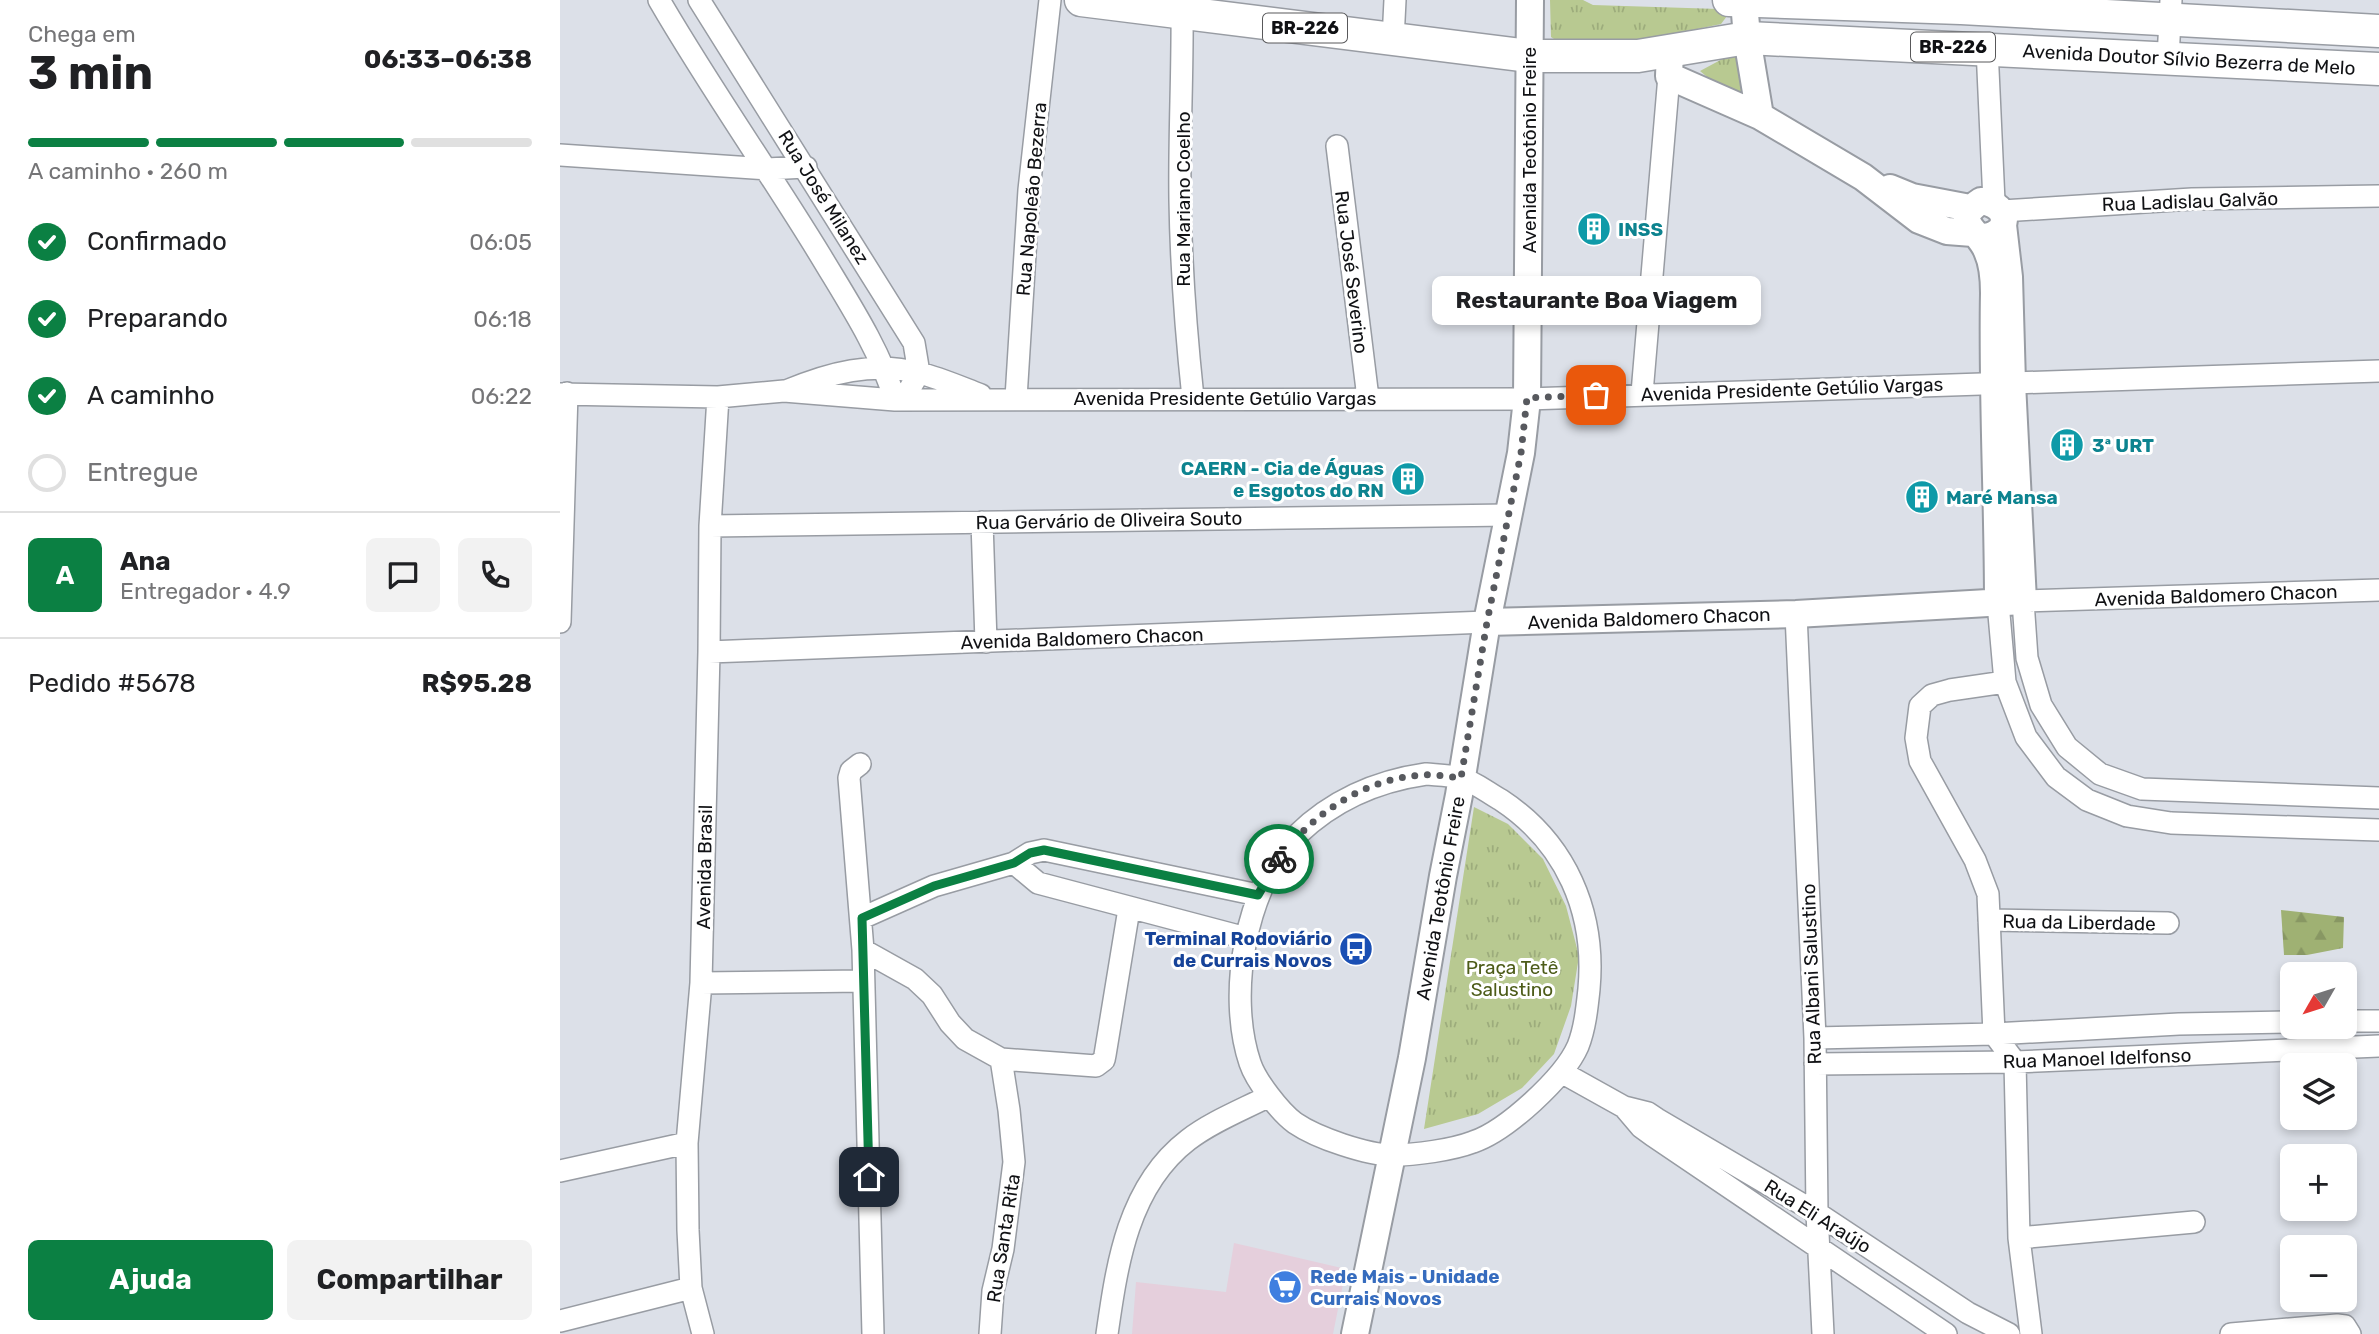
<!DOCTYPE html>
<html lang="pt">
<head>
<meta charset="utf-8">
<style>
  :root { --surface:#fff; --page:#f2f2f2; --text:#202124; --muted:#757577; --line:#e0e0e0; --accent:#0b8043 }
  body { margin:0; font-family:Rubik,sans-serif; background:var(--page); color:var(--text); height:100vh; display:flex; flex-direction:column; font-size:26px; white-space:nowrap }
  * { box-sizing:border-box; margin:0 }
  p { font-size:23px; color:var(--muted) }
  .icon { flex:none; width:38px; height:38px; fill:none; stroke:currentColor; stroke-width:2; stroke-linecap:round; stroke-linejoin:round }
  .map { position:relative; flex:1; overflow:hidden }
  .drawer { display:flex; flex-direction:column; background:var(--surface); width:560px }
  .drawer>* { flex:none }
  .needle { width:46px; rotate:231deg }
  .buttons { position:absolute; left:1720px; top:962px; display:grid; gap:14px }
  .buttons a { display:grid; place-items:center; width:77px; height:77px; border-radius:10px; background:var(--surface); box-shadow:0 4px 10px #0003; font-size:35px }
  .pin { position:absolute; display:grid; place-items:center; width:60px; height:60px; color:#fff; margin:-30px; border-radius:14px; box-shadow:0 4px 10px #0006 }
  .courier { position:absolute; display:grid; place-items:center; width:70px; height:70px; margin:-35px; border:5px solid #0b8043; border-radius:50%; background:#fff; color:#222; box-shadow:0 2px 9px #0007 }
  .bubble { position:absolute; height:49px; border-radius:10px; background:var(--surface); box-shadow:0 4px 10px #0003; font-size:23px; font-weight:700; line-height:49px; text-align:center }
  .headline em { font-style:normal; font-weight:700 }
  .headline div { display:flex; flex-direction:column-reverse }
  .headline { display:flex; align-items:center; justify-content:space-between; height:119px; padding:0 28px }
  h1 { font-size:46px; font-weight:700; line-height:52px }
  .bar { display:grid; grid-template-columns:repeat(4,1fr); gap:10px 7px; align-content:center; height:84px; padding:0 28px }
  .bar i { height:9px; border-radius:5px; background:var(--line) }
  .bar .active { background:var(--accent) }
  .bar p { grid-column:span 4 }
  .line { display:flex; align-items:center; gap:18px; padding:0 28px; border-top:2px solid var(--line) }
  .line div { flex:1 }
  .round { display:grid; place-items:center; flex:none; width:74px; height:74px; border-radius:10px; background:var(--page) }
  ol { padding:0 28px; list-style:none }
  li { display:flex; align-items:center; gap:21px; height:77px }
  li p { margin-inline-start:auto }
  li .icon { padding:7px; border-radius:50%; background:var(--accent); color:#fff; stroke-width:4 }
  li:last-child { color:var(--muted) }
  li i { width:38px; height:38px; border:4px solid var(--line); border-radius:50% }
  .button { display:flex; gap:14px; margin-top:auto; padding:14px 28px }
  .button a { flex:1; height:80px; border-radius:10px; background:var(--accent); color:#fff; font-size:28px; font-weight:700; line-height:80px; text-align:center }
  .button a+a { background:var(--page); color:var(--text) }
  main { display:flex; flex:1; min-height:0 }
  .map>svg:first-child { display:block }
  .commercial { fill:#e5cfdc }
  .forest { fill:url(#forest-firs) }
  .park { fill:url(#park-tufts) }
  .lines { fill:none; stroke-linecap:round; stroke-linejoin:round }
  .minor-casing { stroke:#989ca3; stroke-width:24 }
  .major-casing { stroke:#989ca3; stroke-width:30 }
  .highway-casing { stroke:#989ca3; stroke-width:35 }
  .minor { stroke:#fff; stroke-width:21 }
  .major { stroke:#fff; stroke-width:26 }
  .highway { stroke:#fff; stroke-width:32 }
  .done { stroke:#57595e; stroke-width:7; stroke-dasharray:0 12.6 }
  .route { stroke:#0b8043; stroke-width:9 }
  .labels { text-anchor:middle; stroke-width:6; stroke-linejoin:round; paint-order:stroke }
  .shield { fill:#fff; stroke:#58585a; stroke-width:2 }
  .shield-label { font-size:18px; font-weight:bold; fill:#101114 }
  .street-label { font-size:19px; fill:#101114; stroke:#fff }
  .culture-label { font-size:19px; font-weight:bold; fill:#0d838f; stroke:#fff; text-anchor:start }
  .transit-label { font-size:19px; font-weight:bold; fill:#164399; stroke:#fff; text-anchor:end }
  .park-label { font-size:19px; fill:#4d5c19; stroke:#fff }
  .shop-label { font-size:19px; font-weight:bold; fill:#366cbe; stroke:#fff; text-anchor:start }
</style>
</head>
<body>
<main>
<section class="drawer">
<div class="headline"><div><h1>3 min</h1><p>Chega em</p></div><em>06:33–06:38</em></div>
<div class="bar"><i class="active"></i><i class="active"></i><i class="active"></i><i></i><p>A caminho · 260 m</p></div>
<ol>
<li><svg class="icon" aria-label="check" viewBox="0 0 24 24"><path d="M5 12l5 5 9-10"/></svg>Confirmado<p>06:05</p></li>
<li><svg class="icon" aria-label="check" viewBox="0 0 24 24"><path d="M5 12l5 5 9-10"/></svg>Preparando<p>06:18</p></li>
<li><svg class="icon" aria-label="check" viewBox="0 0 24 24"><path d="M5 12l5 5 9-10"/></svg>A caminho<p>06:22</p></li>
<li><i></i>Entregue</li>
</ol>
<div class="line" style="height:126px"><b class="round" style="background:var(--accent);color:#fff">A</b><div><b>Ana</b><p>Entregador · 4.9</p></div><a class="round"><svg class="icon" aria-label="chat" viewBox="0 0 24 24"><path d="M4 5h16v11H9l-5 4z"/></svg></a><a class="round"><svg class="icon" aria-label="phone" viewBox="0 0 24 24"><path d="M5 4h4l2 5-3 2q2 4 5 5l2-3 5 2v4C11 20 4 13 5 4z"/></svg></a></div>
<div class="line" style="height:91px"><div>Pedido #5678</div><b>R$95.28</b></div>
<div class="button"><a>Ajuda</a><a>Compartilhar</a></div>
</section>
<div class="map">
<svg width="1819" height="1334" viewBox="0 0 1819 1334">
  <defs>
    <pattern id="forest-firs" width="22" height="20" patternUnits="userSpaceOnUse" patternTransform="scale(1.75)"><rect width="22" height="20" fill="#9fb173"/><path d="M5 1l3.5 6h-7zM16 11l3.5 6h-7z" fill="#889763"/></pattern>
    <pattern id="park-tufts" width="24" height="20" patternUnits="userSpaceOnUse" patternTransform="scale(1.75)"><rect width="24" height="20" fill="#b8c991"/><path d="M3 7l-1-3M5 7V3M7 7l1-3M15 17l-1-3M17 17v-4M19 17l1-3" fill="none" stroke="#9dac7c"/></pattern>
  </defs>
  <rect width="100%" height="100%" fill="#dce0e8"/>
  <path class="commercial" d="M 674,1243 L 786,1269 L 773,1334 L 572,1334 L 576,1282 L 666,1292 Z"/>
  <path class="forest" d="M 1721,910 L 1784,917 L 1783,948 L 1747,955 L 1724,955 Z"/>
  <path class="park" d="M 990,0 L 1023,0 L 1033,5 L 1159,9 L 1167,16 L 1161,24 L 1061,45 L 1003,45 L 991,37 Z
    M 1179,50 L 1179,76 L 1184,98 L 1158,86 L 1140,71 Z
    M 914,807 L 948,824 L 983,859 L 1006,906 L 1019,956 L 1011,1006 L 994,1054 L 962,1088 L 918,1114 L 864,1129 Z"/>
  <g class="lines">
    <g class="minor-casing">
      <path id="minor" d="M 99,0 C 150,88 209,171 262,258 C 289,303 320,350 335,400
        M 139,0 L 354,343 L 359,373 L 343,400
        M 622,2 C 623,68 619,134 620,200 C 621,267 626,332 633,398
        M 833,40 L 835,0
        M 1427,48 L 1434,202
        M 1608,59 L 1611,0
        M 777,146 L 808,398
        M 0,155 L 207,169 L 246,167
        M 1442,211 L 1632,199 L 1819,196
        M 226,391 C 269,373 313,361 359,373 C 380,378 400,387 421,395
        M 1082,393 L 1109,76
        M 0,394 L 158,397 L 224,391 L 335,400 L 967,399 L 1819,371
        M 456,398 L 469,190 L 490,0
        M 422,522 L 426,642
        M 150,526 L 949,515
        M 1819,590 L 1463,601 L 1467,658 L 1481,705 L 1507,747 L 1540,774 L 1582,789 L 1819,798
        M 1438,603 L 1445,682 L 1466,737 L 1496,777 L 1527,800 L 1567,816 L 1611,823 L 1819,830
        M 1236,614 L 1255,1038 L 1257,1213 L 1263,1334
        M 0,622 L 7,393
        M 149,652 L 927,622
        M 1445,682 L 1390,690 L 1372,695 L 1360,706 L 1356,738 L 1360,761 L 1415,860 L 1428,894 L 1434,1034 L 1455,1062 L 1459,1238 L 1471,1334
        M 300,764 L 291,771 L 289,778 L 303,950 L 313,1334
        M 866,774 C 877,775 890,775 900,778 C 914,781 928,793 941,800 C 1006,843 1036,912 1029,989 C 1027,1008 1025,1028 1018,1046 C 1004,1078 946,1131 913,1142 C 892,1150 855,1155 833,1155 C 807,1155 757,1138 735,1123 C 720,1112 696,1081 690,1063 C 667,995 685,886 737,835 C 773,800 817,781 866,774 Z
        M 454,863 L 478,883 L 686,938
        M 302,918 L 374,886 L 454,863 L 470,853 L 484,850 L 698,895
        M 1429,920 L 1608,923
        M 303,950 L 355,979 L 372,995 L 390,1023 L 405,1039 L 441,1059 L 536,1066 L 544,1060 L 545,1055 L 569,909
        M 141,983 L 303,981
        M 1785,1021 L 1819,1021
        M 1255,1038 L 1434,1034 L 1619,1024 L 1732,1022
        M 1255,1064 L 1455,1062 L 1819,1046
        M 1003,1073 L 1064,1107 L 1088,1113 L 1097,1119 L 1257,1213 L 1408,1313 L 1449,1334
        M 1064,1107 L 1081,1127 L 1092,1135 L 1386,1334
        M 0,1171 L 127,1143
        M 1459,1238 L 1634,1222
        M 0,1321 L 131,1288
        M 143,1334 L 131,1288 L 128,1230 L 127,1143 L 141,983 L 149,652 L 150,526 L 158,397
        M 430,1334 L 433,1291 L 443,1249 L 454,1162 L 449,1110 L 441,1059
        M 547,1334 C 557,1264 568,1186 628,1140 C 651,1122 684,1109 709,1096
        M 1671,1334 L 1777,1325 L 1785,1326 L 1790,1334"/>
    </g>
    <g class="major-casing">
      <path id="major" d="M 1184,1 L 1187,38 L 1200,116
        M 1110,50 L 1109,76 L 1200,116 L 1303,177 L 1359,220 L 1387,231 L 1413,233
        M 1330,188 L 1352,197 L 1410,208
        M 1421,237 C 1450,237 1453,205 1421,201 C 1390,221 1419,230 1427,251 C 1433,264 1434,278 1434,293 C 1432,396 1438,499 1438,603
        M 927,622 L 1236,614 L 1463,601 L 1452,383 L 1449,277 L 1443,225
        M 795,1334 L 852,1058 L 883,876 L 899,795 L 927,622 L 961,453 L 967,399 L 970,0"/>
    </g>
    <g class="highway-casing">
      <path id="highway" d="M 521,0 L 969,56 L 1078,56 L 1187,38 L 1819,69
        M 1169,0 L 1401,8 L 1819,31"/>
    </g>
    <use href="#minor" class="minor"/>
    <use href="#major" class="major"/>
    <use href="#highway" class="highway"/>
  </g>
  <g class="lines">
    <path class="done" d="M 719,859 C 753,813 805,778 864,775 C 876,774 889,777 901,778 L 927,622 L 961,453 L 967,398 L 1036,395"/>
    <path class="route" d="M 309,1177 L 302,918 L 374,886 L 454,863 L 470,853 L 484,850 L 698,895 L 719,859"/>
  </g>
  <defs>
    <g id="building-disc" transform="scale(1.75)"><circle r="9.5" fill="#0f9aa8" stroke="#fff"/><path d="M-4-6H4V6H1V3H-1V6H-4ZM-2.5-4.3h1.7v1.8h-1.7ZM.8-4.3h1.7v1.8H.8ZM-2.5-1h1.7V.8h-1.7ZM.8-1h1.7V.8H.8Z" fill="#fff"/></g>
    <g id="bus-disc" transform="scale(1.75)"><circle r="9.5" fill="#1a4fb4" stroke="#fff"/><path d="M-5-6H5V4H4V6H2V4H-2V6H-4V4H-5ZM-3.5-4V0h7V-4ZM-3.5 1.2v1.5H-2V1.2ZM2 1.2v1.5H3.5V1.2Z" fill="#fff"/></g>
    <g id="supermarket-disc" transform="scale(1.75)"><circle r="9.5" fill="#3f7fe0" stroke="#fff"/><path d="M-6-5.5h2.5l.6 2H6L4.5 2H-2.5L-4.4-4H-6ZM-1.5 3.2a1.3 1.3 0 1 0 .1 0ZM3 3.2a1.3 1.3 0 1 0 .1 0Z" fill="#fff"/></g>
  </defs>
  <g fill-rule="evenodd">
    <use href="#building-disc" x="1034" y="229"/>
    <use href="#building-disc" x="1507" y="445"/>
    <use href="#building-disc" x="848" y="479"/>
    <use href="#building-disc" x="1362" y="497"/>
    <use href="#bus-disc" x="796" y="949"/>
    <use href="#supermarket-disc" x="725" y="1287"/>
  </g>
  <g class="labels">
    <g class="shield">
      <rect x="703" y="13.5" width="84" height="29" rx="5"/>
      <rect x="1351" y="32.5" width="84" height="29" rx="5"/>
    </g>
    <g class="shield-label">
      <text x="745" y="34">BR-226</text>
      <text x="1393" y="53">BR-226</text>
    </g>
    <g class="street-label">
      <text transform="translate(1629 59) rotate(3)" y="7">Avenida Doutor Sílvio Bezerra de Melo</text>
      <text transform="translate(969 150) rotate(-90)" y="7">Avenida Teotônio Freire</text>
      <text transform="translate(264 197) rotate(58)" y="7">Rua José Milanez</text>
      <text transform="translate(471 199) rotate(-85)" y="7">Rua Napoleão Bezerra</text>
      <text transform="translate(623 199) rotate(-90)" y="7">Rua Mariano Coelho</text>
      <text transform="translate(1630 201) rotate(-2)" y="7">Rua Ladislau Galvão</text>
      <text transform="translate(792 272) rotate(83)" y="7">Rua José Severino</text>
      <text transform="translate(1232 389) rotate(-2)" y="7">Avenida Presidente Getúlio Vargas</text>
      <text x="665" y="405">Avenida Presidente Getúlio Vargas</text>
      <text transform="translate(549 520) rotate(-1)" y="7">Rua Gervário de Oliveira Souto</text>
      <text transform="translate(1656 595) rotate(-2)" y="7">Avenida Baldomero Chacon</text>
      <text transform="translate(1089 618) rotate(-2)" y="7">Avenida Baldomero Chacon</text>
      <text transform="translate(522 638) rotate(-2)" y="7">Avenida Baldomero Chacon</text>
      <text transform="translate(144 867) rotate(-89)" y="7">Avenida Brasil</text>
      <text transform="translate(880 898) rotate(-80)" y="7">Avenida Teotônio Freire</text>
      <text transform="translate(1519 922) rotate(1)" y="7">Rua da Liberdade</text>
      <text transform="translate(1251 974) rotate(-92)" y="7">Rua Albani Salustino</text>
      <text transform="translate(1537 1058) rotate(-2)" y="7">Rua Manoel Idelfonso</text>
      <text transform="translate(1258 1216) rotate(32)" y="7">Rua Eli Araújo</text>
      <text transform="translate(443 1238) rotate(-81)" y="7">Rua Santa Rita</text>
    </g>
    <g class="culture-label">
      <text x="1058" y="236">INSS</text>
      <text x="1532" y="452">3ª URT</text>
      <text x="824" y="475" text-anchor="end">CAERN - Cia de Águas<tspan x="824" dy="22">e Esgotos do RN</tspan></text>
      <text x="1386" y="504">Maré Mansa</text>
    </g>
    <g class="transit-label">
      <text x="772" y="945">Terminal Rodoviário<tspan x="772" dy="22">de Currais Novos</tspan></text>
    </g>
    <g class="park-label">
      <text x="952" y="974">Praça Tetê<tspan x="952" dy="22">Salustino</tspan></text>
    </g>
    <g class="shop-label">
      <text x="750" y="1283">Rede Mais - Unidade<tspan x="750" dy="22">Currais Novos</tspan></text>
    </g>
  </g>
</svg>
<div class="buttons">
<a><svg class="needle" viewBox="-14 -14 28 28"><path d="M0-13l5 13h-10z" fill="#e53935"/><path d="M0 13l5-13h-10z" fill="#757577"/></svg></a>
<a><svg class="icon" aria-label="layers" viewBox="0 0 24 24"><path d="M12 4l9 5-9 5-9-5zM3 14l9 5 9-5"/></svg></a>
<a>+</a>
<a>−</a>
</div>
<div class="pin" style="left:1036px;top:395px;background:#ea580c"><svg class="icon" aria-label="bag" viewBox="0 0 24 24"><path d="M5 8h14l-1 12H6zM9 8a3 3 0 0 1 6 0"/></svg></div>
<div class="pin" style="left:309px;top:1177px;background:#1f2937"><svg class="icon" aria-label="home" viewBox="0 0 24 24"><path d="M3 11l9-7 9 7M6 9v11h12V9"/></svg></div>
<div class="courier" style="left:719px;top:859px"><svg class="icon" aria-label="bike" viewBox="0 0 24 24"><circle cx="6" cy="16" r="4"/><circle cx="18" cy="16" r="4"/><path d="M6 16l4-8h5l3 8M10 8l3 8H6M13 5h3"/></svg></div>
<div class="bubble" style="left:872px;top:276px;width:329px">Restaurante Boa Viagem</div>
</div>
</main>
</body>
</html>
